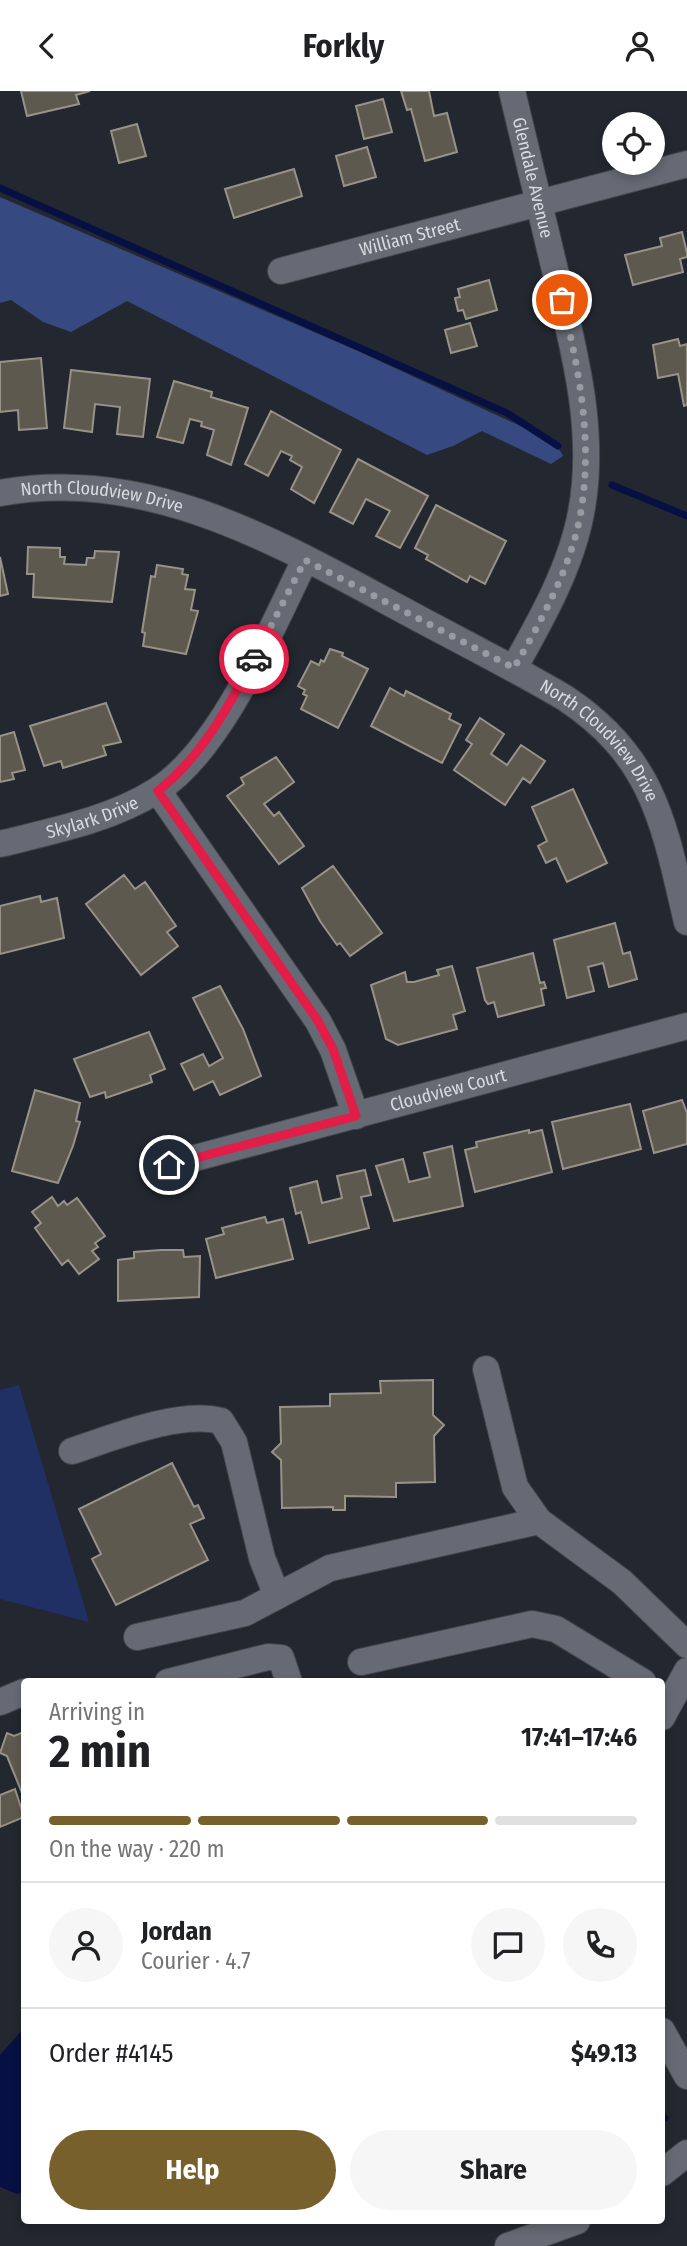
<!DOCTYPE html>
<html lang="en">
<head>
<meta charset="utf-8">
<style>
  :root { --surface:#fff; --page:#f6f6f6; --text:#202124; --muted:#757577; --line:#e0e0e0; --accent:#78602c }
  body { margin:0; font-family:"Fira Sans Condensed",sans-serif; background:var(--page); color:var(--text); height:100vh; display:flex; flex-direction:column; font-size:26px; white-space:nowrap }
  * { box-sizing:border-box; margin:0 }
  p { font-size:23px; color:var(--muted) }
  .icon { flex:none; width:38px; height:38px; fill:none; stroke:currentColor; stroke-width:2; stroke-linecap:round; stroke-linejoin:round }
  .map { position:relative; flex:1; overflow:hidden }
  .panel { position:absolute; left:21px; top:1587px; width:644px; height:546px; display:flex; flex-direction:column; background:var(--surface); border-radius:7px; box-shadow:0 4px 10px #0003 }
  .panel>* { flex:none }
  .controls { position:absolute; left:602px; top:21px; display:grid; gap:14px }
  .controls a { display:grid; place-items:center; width:63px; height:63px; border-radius:50%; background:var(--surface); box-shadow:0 4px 10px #0003; font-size:35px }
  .pin { position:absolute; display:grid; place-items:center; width:60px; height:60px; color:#fff; margin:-30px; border:4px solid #fff; border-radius:50%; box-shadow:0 2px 7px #0007 }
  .courier { position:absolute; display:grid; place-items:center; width:70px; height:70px; margin:-35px; border:5px solid #e11d48; border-radius:50%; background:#fff; color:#222; box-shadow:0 2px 9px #0007 }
  .headline em { font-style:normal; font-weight:700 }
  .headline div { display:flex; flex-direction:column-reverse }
  .headline { display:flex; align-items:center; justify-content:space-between; height:119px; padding:0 28px }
  h1 { font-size:46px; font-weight:700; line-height:52px }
  .bar { display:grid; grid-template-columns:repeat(4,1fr); gap:10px 7px; align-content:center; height:84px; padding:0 28px }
  .bar i { height:9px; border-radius:5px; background:var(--line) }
  .bar .selected { background:var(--accent) }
  .bar p { grid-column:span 4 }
  .line { display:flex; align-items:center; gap:18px; padding:0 28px; border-top:2px solid var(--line) }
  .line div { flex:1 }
  .round { display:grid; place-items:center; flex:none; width:74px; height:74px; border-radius:37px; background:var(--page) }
  .action { display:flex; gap:14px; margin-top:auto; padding:14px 28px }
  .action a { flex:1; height:80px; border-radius:42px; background:var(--accent); color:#fff; font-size:28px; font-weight:700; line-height:80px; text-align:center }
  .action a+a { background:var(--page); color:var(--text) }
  header { display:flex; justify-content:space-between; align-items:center; height:91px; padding:0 28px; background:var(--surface); font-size:32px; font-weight:700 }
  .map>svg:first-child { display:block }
  .green { fill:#203065 }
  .forest { fill:#364981 }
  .water { fill:#071043 }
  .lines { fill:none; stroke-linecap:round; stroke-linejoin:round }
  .stream { stroke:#071043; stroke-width:7 }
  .building { fill:#5e594f; stroke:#989288; stroke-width:2 }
  .minor-casing { stroke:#42454b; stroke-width:28 }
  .minor { stroke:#666a74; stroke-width:26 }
  .done { stroke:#999ba2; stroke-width:7; stroke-dasharray:0 12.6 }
  .route { stroke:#e11d48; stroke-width:9 }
  .labels { text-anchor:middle; stroke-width:5; stroke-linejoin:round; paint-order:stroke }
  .street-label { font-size:18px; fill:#d8dae0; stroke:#0e1013 }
</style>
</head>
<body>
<header><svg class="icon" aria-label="back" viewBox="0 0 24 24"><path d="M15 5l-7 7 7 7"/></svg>Forkly<svg class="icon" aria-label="person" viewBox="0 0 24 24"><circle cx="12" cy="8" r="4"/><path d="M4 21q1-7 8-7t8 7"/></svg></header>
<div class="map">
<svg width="687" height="2155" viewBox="0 0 687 2155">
  <rect width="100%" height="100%" fill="#23272f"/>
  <path class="green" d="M 19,1294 L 89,1531 L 0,1508 L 0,1299 Z"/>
  <path class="forest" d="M 0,106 L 358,260 L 555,351 L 563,365 L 551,373 L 482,340 L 453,355 L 427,364 L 127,210 L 71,241 L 43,231 L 11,209 L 0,212 Z"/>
  <path class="water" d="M 24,1937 L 24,2101 L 17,2103 L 0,2096 L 0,1964 Z"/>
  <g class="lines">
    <path class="stream" d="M 0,97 L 507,322 L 558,355
      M 612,394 L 687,425
      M 662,2027 L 665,2027"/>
  </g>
  <path class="building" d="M 21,0 L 90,0 L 76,4 L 79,13 L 27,25 Z
    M 429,0 L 434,25 L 447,22 L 457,61 L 425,70 L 411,18 L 407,19 L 401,0 Z
    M 383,8 L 392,41 L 364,48 L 356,15 Z
    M 137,33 L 146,65 L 119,72 L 111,40 Z
    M 367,56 L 376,86 L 344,95 L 336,65 Z
    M 294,78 L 302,105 L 234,127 L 225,98 Z
    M 682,141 L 687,162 L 687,166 L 680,168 L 683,181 L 633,194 L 625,164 L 662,155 L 660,147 Z
    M 489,189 L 497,219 L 466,228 L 463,219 L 458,220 L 455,207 L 460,206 L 458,198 Z
    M 470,232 L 477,255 L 451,262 L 445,239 Z
    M 678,248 L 680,255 L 687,253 L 687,314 L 684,315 L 678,283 L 658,287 L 653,254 Z
    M 41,267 L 47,337 L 19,339 L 18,319 L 0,321 L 0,271 Z
    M 71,279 L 150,288 L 143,346 L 117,343 L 120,316 L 95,313 L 92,341 L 64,337 Z
    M 174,290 L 212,301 L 211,306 L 248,317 L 231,374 L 207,364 L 214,339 L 201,335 L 202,331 L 190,328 L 183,352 L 157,346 Z
    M 271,320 L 341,359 L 314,412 L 291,398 L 302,376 L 290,369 L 292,365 L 281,360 L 268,385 L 245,373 Z
    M 358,368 L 428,405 L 400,457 L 376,445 L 390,420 L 366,408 L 353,433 L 330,421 Z
    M 436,414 L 506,450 L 485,493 L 470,485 L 467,491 L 426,468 L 428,464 L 415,457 Z
    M 28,456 L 60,457 L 60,466 L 65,466 L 64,473 L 86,474 L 87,467 L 94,467 L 95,460 L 119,461 L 112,511 L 33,506 L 34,483 L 27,483 Z
    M 0,466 L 8,503 L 0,505 Z
    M 157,474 L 183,478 L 182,483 L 188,484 L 185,498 L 195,499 L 191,519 L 198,520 L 186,563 L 143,555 L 145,542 L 142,541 L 151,485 L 155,486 Z
    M 330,558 L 343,562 L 342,565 L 368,578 L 338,637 L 301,618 L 307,605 L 303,603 L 305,599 L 298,595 L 311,570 L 319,574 L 321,569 L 324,571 Z
    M 390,597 L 404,605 L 406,600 L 451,623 L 449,628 L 461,634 L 442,672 L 371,635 Z
    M 106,612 L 121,651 L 103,655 L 106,664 L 63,677 L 61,670 L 44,675 L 30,635 Z
    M 480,627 L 504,643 L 491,663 L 507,674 L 521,654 L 545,670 L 530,692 L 523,687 L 505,714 L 454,679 L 472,653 L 466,649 Z
    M 14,641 L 25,679 L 12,682 L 14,688 L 0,691 L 0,645 Z
    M 276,666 L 294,691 L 264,713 L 274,725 L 279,721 L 304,755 L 279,773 L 227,705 L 244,693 L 241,687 Z
    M 573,698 L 607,772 L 567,791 L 556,767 L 546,772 L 538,755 L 547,750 L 532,716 Z
    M 333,775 L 382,842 L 350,865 L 340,852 L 337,854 L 320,830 L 302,797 Z
    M 124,784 L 135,798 L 145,791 L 176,835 L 167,841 L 178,855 L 141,884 L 86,813 Z
    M 40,805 L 41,811 L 57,807 L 64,847 L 0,863 L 0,815 Z
    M 615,832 L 623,863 L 630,861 L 637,888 L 609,896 L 603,872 L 588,876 L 594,900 L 567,907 L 554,849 Z
    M 533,862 L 540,892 L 544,891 L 546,897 L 541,898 L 544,914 L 498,926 L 494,911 L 488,913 L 485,909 L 477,877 Z
    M 452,875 L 465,920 L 453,924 L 457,938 L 398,954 L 386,948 L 371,894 L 405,881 L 407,891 L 414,891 L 439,884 L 437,879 Z
    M 220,895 L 243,938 L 261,985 L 220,1004 L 213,990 L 194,999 L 181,973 L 203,963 L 209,975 L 223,967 L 193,907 Z
    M 149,941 L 165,978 L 150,984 L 152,991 L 106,1007 L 105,1001 L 90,1006 L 74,968 Z
    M 35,999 L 80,1012 L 76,1030 L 80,1031 L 73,1055 L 58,1092 L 12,1080 Z
    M 682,1009 L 687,1022 L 687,1053 L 654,1062 L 643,1020 Z
    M 630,1013 L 641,1058 L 563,1078 L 552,1031 Z
    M 529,1039 L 529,1042 L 542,1039 L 552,1081 L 475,1101 L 465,1059 L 477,1056 L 476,1051 Z
    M 452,1055 L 463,1115 L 394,1130 L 376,1075 L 403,1068 L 409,1091 L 430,1086 L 424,1062 Z
    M 365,1079 L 371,1104 L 361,1106 L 369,1137 L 309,1152 L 301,1121 L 296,1123 L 290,1097 L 317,1090 L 322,1112 L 342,1107 L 337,1085 Z
    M 52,1106 L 58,1115 L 64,1110 L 67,1114 L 77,1107 L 105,1145 L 95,1152 L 98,1156 L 92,1160 L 99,1168 L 79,1183 L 68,1169 L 62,1174 L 35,1137 L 41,1132 L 32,1121 Z
    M 265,1126 L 267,1132 L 283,1128 L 293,1168 L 216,1187 L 206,1148 L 224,1143 L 222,1137 Z
    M 161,1159 L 183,1159 L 184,1166 L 200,1165 L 199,1206 L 118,1210 L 118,1169 L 134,1167 L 134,1161 Z
    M 433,1289 L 433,1324 L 444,1334 L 434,1345 L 435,1391 L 396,1392 L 396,1406 L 345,1405 L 345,1419 L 333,1419 L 333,1416 L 282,1417 L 281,1369 L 272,1361 L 281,1352 L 280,1316 L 330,1315 L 330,1303 L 381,1302 L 380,1290 Z
    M 172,1372 L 194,1416 L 198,1414 L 204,1427 L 190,1433 L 208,1469 L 116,1514 L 92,1468 L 101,1463 L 79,1418 Z
    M 24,1641 L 24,1707 L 7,1665 L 0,1662 L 7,1642 L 14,1645 Z
    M 15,1698 L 24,1726 L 0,1736 L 0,1704 Z"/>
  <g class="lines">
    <g class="minor-casing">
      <g id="minor">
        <path id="s1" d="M 512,0 C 526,59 540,117 554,175 C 573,255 597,339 581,422 C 571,476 541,529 514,577"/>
        <path id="s2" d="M 281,180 L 687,73"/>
        <path id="s3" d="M 0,402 C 146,375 277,451 401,518 C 456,548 511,575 565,607 C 654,666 664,733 687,831"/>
        <path d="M 158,700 L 318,930 L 333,959 L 356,1025"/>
        <path id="s4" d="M 0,753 C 52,740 110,729 156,700 C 221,660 271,538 305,469"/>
        <path id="s5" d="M 169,1074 L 687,935"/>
        <path d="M 486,1278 L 515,1396 L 539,1430"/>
        <path d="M 72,1360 C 112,1347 180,1319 221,1330 L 234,1351 L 262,1467 L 277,1505"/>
        <path d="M 137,1546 L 245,1522 L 330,1477 L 539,1430 L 622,1491 L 687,1554"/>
        <path d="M 361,1571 L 532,1533 L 556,1538 L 643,1591"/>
        <path d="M 220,1578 L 268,1566 L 281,1567 L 289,1591"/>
        <path d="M 168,1591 L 220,1578 L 223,1591"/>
        <path d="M 0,1611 L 24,1601"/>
        <path d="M 662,1626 L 687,1580"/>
        <path d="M 662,1940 L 687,1985"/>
        <path d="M 662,2082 L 687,2062"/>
        <path d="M 508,2155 L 577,2130"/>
      </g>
    </g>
    <use href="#minor" class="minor"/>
  </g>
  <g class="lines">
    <path class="done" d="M 254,568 L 305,469 L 514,577 C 541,530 572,475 581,420 C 593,349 579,278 562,209"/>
    <path class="route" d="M 169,1074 L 356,1025 L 333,958 L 318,930 L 158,700 C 203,664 227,618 254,568"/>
  </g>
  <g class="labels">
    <g class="street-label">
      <text dy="6" stroke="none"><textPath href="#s1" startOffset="89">Glendale Avenue</textPath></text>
      <text dy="6" stroke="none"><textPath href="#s2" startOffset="133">William Street</textPath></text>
      <text dy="6" stroke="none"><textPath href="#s3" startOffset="103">North Cloudview Drive</textPath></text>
      <text dy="6" stroke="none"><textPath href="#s3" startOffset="668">North Cloudview Drive</textPath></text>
      <text dy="6" stroke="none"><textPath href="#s4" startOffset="96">Skylark Drive</textPath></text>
      <text dy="6" stroke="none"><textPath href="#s5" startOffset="289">Cloudview Court</textPath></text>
    </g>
  </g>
</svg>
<div class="controls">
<a><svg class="icon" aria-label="locate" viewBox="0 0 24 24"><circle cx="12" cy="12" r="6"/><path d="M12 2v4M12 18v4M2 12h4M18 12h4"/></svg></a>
</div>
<div class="pin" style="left:562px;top:209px;background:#ea580c"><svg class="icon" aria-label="bag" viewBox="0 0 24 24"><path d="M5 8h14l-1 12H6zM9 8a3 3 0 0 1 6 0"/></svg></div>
<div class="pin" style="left:169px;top:1074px;background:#1f2937"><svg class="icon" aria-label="home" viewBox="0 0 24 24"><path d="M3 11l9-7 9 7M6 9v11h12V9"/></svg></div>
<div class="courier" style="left:254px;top:568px"><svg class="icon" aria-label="car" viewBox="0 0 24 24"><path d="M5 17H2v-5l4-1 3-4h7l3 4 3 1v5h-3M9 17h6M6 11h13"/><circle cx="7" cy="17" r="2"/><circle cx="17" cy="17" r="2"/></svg></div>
<section class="panel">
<div class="headline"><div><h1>2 min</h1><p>Arriving in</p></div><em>17:41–17:46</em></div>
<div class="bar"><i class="selected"></i><i class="selected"></i><i class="selected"></i><i></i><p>On the way · 220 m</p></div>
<div class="line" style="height:126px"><a class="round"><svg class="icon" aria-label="person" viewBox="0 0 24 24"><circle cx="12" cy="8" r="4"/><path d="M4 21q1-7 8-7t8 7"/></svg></a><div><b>Jordan</b><p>Courier · 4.7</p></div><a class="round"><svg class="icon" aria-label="chat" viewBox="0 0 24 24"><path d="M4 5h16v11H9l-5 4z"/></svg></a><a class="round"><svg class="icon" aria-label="phone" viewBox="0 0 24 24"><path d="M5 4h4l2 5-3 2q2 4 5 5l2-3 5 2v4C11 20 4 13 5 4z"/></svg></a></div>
<div class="line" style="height:91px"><div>Order #4145</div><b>$49.13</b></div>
<div class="action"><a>Help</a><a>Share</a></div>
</section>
</div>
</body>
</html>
